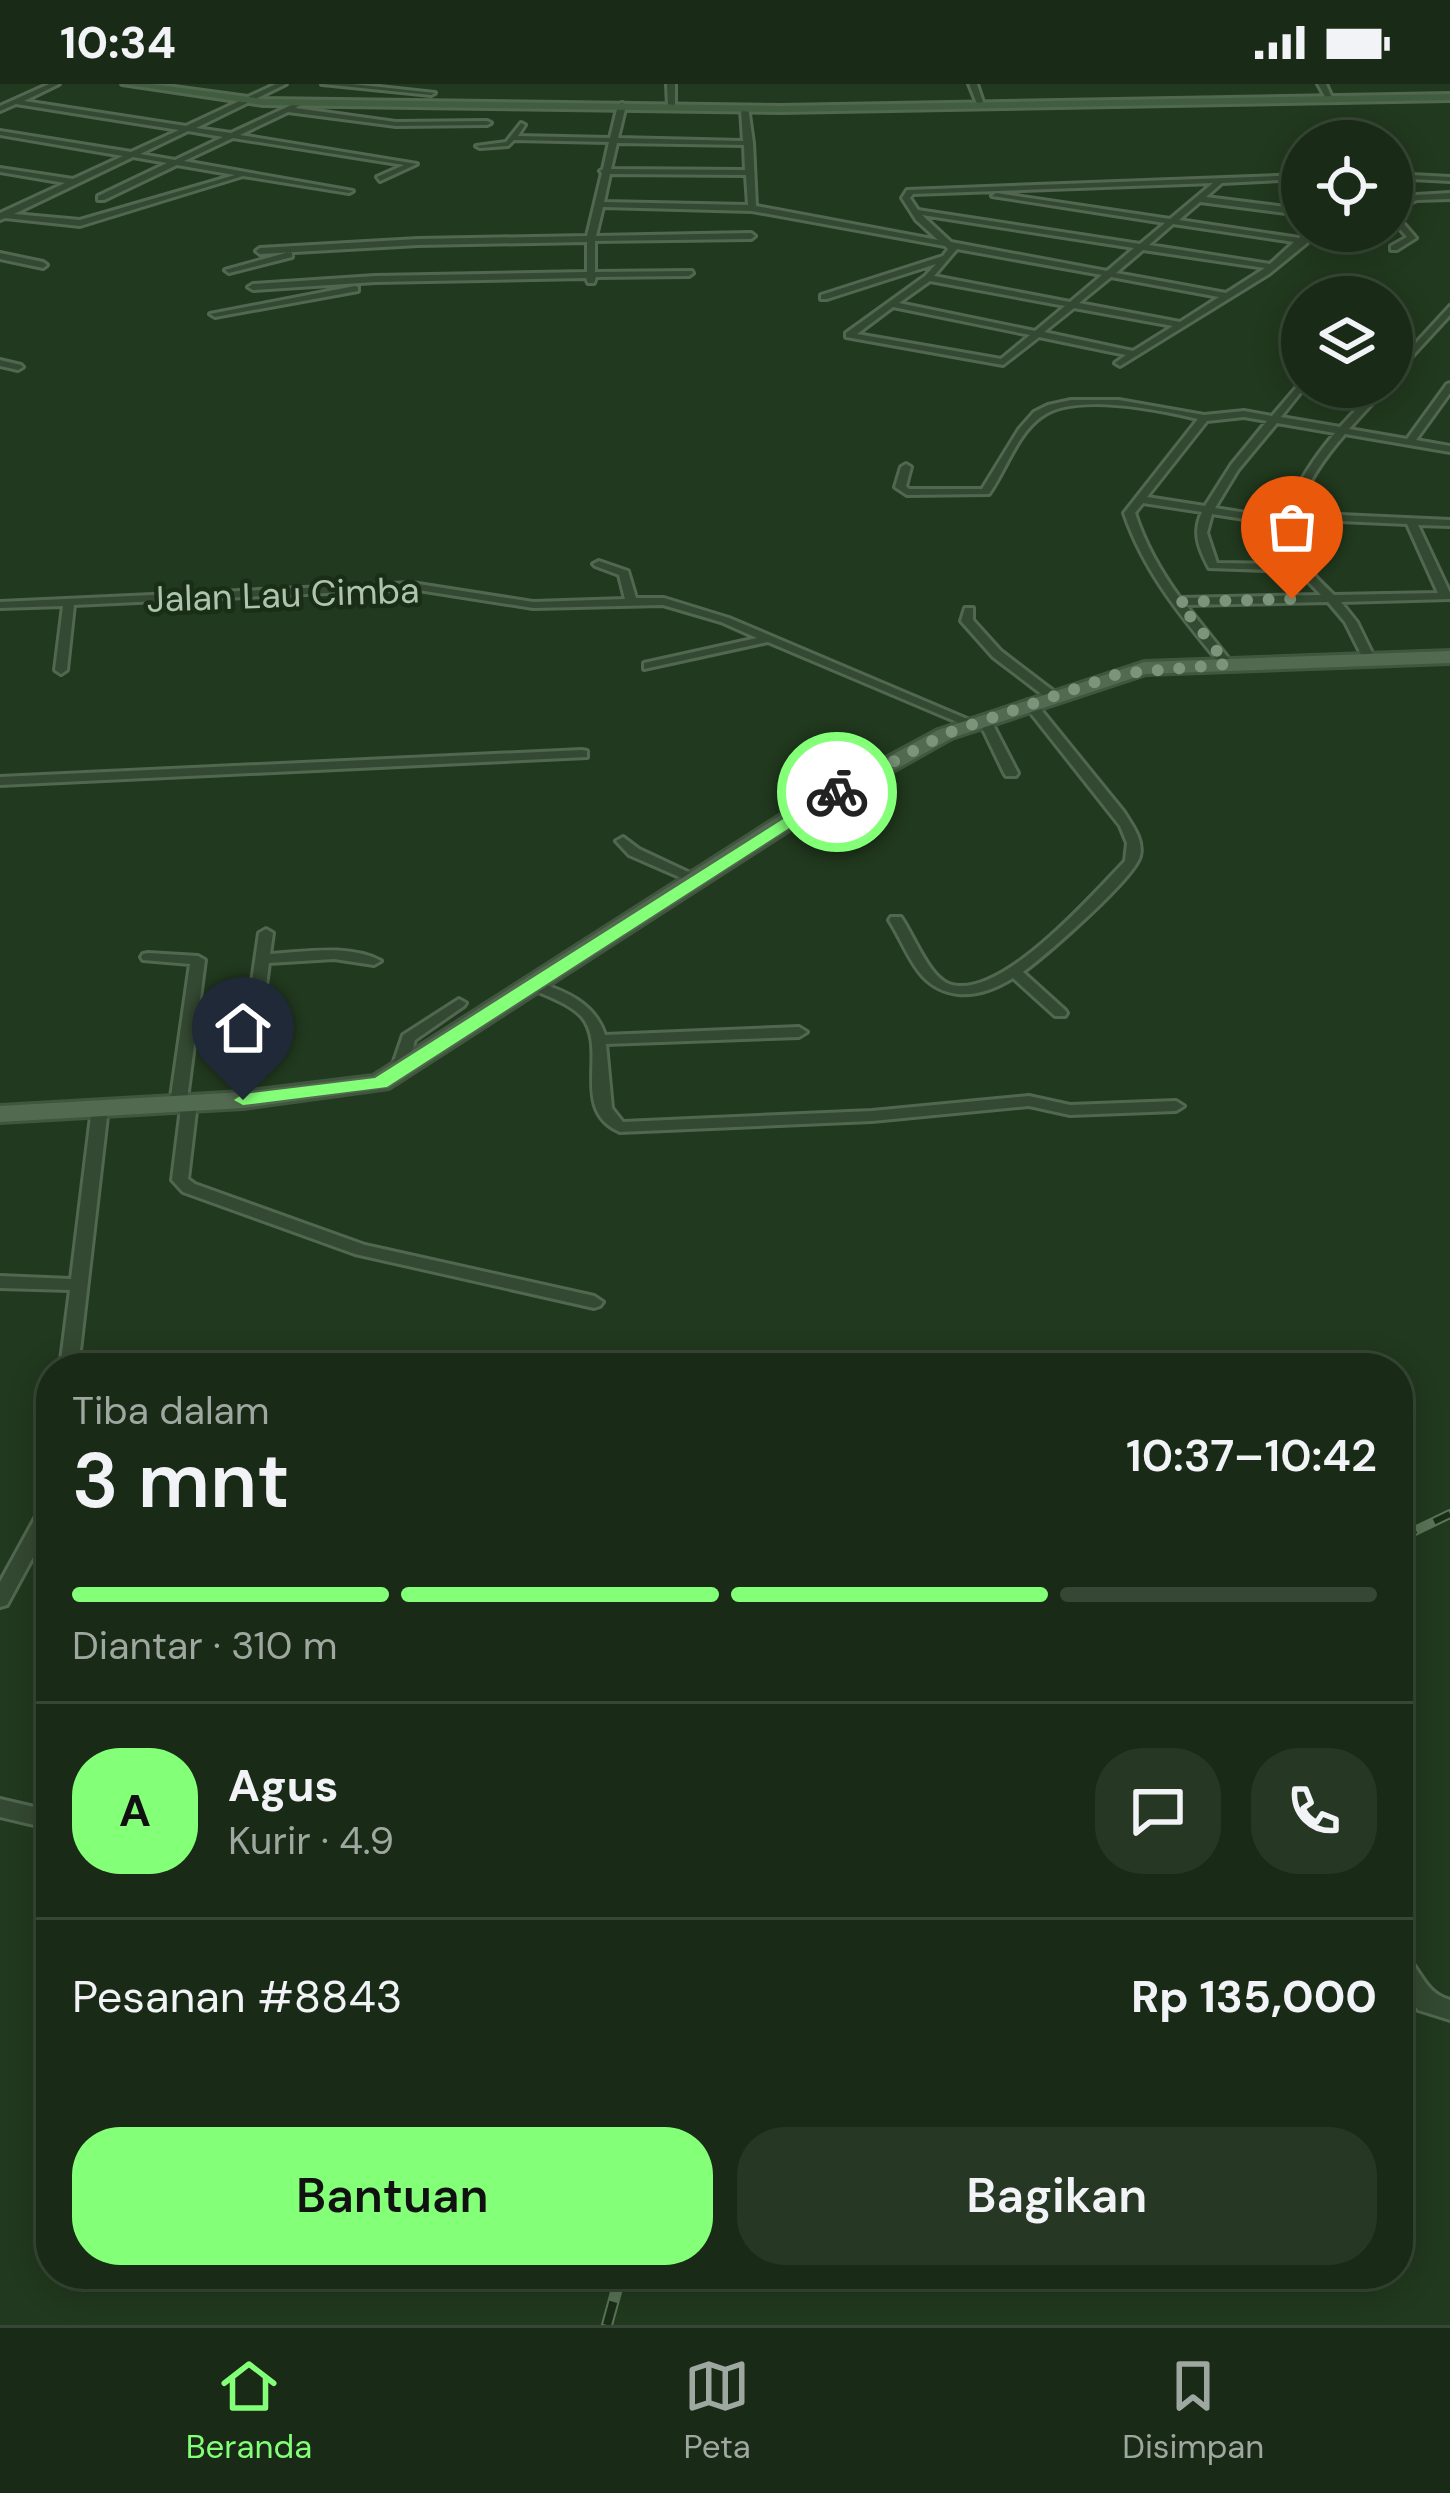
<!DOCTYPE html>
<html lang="id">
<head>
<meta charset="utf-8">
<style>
  :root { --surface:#192b16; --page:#263723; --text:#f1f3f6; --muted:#9fa7a1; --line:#374735; --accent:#83ff78 }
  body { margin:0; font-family:"DM Sans",sans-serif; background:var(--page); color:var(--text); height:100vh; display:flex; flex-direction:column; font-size:45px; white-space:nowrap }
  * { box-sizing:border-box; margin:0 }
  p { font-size:39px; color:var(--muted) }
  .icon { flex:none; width:66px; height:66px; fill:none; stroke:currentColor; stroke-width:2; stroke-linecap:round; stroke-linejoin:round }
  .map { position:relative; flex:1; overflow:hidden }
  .sheet { position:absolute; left:36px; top:1269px; width:1377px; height:936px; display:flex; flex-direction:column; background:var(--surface); border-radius:48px; box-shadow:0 6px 30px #0003,0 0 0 3px var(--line) }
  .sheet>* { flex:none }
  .buttons { position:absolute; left:1281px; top:36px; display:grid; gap:24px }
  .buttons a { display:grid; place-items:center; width:132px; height:132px; border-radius:50%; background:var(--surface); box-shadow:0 6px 30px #0003,0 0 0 3px var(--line); font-size:60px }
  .pin { position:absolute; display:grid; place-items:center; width:102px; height:102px; color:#fff; margin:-123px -51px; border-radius:50% 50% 50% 0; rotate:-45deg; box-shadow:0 0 12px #0007 }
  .pin .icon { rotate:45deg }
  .courier { position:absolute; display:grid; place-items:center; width:120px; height:120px; margin:-60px; border:9px solid #83ff78; border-radius:50%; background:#fff; color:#222; box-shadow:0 3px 15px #0007 }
  .overview em { font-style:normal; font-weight:600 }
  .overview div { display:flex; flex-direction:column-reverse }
  .overview { display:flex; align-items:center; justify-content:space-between; height:204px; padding:0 36px }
  h1 { font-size:78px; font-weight:600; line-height:90px }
  .bar { display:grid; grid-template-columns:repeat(4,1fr); gap:18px 12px; align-content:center; height:144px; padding:0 36px }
  .bar i { height:15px; border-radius:9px; background:var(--line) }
  .bar .current { background:var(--accent) }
  .bar p { grid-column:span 4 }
  .line { display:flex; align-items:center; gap:30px; padding:0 36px; border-top:3px solid var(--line) }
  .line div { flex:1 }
  .round { display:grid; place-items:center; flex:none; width:126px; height:126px; border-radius:48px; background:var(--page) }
  .action { display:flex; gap:24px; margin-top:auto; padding:24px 36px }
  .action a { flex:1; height:138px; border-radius:48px; background:var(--accent); color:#111; font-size:48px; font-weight:600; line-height:138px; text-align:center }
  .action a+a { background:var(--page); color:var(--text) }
  .status { display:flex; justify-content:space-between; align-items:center; height:84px; padding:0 60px; background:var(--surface); direction:ltr }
  .status svg { height:33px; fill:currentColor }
  .dock { display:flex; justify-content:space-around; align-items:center; height:168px; border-top:3px solid var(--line); background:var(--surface); font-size:33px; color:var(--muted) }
  .dock a { display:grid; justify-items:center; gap:6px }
  .dock .current { color:var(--accent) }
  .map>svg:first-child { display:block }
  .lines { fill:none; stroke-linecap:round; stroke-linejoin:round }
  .street-casing { stroke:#51674f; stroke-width:6 }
  .secondary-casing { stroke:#51674f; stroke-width:6 }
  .primary-casing { stroke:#40563e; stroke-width:6 }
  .street { fill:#344931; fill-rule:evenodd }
  .secondary { fill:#415d3f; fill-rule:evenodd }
  .primary { fill:#526a4f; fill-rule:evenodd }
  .rail-far1-casing { stroke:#597457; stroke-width:10 }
  .rail-casing { stroke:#597457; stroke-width:12 }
  .rail-far1 { stroke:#1a2e17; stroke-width:6; stroke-dasharray:20; stroke-linecap:butt }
  .rail { stroke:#1a2e17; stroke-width:8; stroke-dasharray:24; stroke-linecap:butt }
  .route { fill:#83ff78 }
  .done { stroke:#7c957a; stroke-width:12; stroke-dasharray:0 21.6 }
  .labels { text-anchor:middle; stroke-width:9; stroke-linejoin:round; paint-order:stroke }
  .far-street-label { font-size:36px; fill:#adc6ab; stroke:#1a2e17 }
</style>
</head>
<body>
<div class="status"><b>10:34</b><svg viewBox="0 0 49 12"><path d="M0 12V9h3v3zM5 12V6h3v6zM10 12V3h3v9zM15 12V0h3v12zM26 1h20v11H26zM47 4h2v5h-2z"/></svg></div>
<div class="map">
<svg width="1450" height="2241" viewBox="0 0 1450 2241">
  <rect width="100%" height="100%" fill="#21391e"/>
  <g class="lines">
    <g class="street-casing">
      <path id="street" d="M 49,0 L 59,0 L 24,17 L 186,42 L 276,0 L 286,0 L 196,44 L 231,49 L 300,17 L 304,19 L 295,24 L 396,38 L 487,37 L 491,39 L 487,41 L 396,42 L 288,28 L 240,51 L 417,80 L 380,97 L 377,93 L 404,81 L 233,54 L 184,77 L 353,107 L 349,109 L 243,92 L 80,142 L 5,134 L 0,136 L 0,129 L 65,99 L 0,88 L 0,84 L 73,95 L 123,72 L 0,51 L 0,47 L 131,68 L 179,46 L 16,20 L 0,27 L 0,22 ZM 188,47 L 223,53 L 175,76 L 140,70 ZM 133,73 L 167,79 L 98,112 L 98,116 L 104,116 L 177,81 L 235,91 L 80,136 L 14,130 Z
        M 322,0 L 352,0 L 435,9 L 431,11 Z
        M 667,0 L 675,0 L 675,24 L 668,22 Z
        M 969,0 L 977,0 L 985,24 L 978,22 Z
        M 1318,0 L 1326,0 L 1334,18 L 1328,18 Z
        M 622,19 L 626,21 L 618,54 L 743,57 L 741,25 L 748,23 L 753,59 L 756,122 L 938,156 L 916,136 L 902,114 L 907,106 L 1302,91 L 1302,95 L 1222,99 L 1206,113 L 1302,125 L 1302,131 L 1200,118 L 1179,136 L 1299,154 L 1307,147 L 1316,147 L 1307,159 L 1269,190 L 1120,282 L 1115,279 L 1126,271 L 1039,253 L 1003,281 L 846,253 L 846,249 L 925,192 L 936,180 L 827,215 L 821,215 L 821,211 L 943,172 L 948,165 L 945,162 L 752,127 L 603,123 L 596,152 L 751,149 L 755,152 L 751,155 L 595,157 L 595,188 L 692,187 L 693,189 L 689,192 L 596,193 L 594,199 L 588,199 L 586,194 L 375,198 L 253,206 L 248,203 L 253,200 L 375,192 L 587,188 L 587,158 L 418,161 L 260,170 L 256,167 L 260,164 L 418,155 L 587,152 L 602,89 L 600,87 L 603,85 L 609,58 L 514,56 L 508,62 L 480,64 L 476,62 L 506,58 L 521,39 L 525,41 L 518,52 L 610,54 L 618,21 ZM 617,59 L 744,61 L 745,86 L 611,85 ZM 610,90 L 746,91 L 748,121 L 604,118 ZM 1213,99 L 1170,135 L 996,109 L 992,112 L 1165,139 L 1140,160 L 918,126 L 910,114 L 913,110 ZM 922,131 L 1134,164 L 1107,187 L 951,158 ZM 1173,140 L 1294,158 L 1270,180 L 1149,161 ZM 957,165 L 1102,191 L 1070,218 L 934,192 ZM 1143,166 L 1265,184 L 1226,209 L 1116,189 ZM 1111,193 L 1219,213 L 1180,238 L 1079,219 ZM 930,197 L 1065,222 L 1035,247 L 899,219 ZM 893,223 L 1030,251 L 1001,275 L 857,250 ZM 1074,224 L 1173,242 L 1133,267 L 1044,248 Z
        M 1392,90 L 1450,93 L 1450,97 L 1392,94 Z
        M 1450,109 L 1450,115 L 1417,116 L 1397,124 L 1398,133 L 1416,154 L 1397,166 L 1391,166 L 1391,162 L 1407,153 L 1392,136 L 1392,120 L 1416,111 Z
        M 289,168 L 292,169 L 292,173 L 229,189 L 225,186 Z
        M 0,169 L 43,178 L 47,181 L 43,184 L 0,175 Z
        M 355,202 L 358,203 L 358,207 L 215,233 L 210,230 Z
        M 1450,222 L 1450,231 L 1392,294 L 1392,285 Z
        M 0,276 L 21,281 L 23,283 L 18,286 L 0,282 Z
        M 1302,297 L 1302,303 L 1305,303 L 1281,333 L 1340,343 L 1377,303 L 1387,303 L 1349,345 L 1407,355 L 1447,300 L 1450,299 L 1450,309 L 1416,356 L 1450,362 L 1450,368 L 1345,350 C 1324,374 1306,399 1297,429 L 1450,436 L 1450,442 L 1418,441 L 1450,509 L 1450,515 L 1341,518 L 1357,538 L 1375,575 L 1373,578 L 1365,578 L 1345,538 L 1328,518 L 1186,521 L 1233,580 L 1231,583 L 1223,583 C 1183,535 1144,488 1124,429 L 1198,335 C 1160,326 1074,308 1041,333 C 1017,350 1006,386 989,410 L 907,411 L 895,403 L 901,383 L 906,380 L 911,383 L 906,402 L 909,405 L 982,405 L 1019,345 L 1034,328 L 1048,321 L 1071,316 L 1119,316 L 1204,331 L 1244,327 L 1272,332 ZM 1244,333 L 1267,337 L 1231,381 L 1205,422 L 1147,413 L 1207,337 ZM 1277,339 L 1335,349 C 1313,375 1295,402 1284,435 L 1215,424 L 1238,386 ZM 1143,419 L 1202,428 C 1192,449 1199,465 1209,484 L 1298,487 L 1321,511 L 1180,514 C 1161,488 1145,460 1135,429 ZM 1212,430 L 1284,441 L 1285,462 L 1294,480 L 1217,479 L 1207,449 ZM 1295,435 L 1407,440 L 1438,509 L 1334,511 C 1308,486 1294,473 1295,435 Z
        M 599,477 L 628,487 L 636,514 L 664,514 L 729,534 L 979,640 L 973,644 L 969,643 L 768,558 L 644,585 L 644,579 L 757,554 L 721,538 L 663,521 L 533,524 L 412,505 L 74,521 L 67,586 L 61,590 L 55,586 L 63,522 L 0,524 L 0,518 L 412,499 L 533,518 L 625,515 L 619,491 L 595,482 L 593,480 Z
        M 965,524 L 973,524 L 973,536 L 1001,567 L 1056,609 L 1056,615 L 1048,615 L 993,573 L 961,537 Z
        M 1030,616 L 1034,617 L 1124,728 C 1132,741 1144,756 1140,772 C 1135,794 1045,872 1023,888 L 1065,926 L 1067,929 L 1065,932 L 1055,932 L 1013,894 C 997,904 977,912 958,910 C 916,905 909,867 889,836 L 891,833 L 901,833 C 913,850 929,893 949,900 C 1000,918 1093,810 1125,777 L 1127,759 L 1120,742 L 1026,623 L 1026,617 Z
        M 985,633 L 991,637 L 1018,689 L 1016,692 L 1006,692 L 1004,689 L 979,637 Z
        M 582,666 L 587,667 L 587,673 L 0,701 L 0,693 Z
        M 623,753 L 639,765 L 705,796 L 703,799 L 693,799 L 629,771 L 616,757 Z
        M 266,845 L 273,849 L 270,870 C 305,868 350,860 381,877 L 374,881 L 334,875 L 269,879 L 251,1016 L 243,1021 L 235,1016 L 259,849 Z
        M 148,869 L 198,872 L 205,876 L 187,1015 L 195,1016 L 197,1019 L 188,1095 L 195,1100 L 365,1161 L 594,1212 L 603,1218 L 600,1222 L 594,1224 L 355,1170 L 183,1108 L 172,1096 L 181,1024 L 172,1023 L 170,1020 L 190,880 L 143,876 L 141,873 L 143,870 Z
        M 535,897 C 565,907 595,919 605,951 L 799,943 L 807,948 L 799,953 L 606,960 L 612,1024 L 623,1038 L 872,1027 L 1029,1012 L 1070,1021 L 1176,1017 L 1184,1022 L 1176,1027 L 1070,1031 L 1029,1022 L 872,1037 L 620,1048 C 569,1026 609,966 582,933 C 569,919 546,912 530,904 L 528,901 Z
        M 459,915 L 466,919 L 464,922 L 415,956 L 406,989 L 398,994 L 393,992 L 390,989 L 403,951 Z
        M 100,1019 L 108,1024 L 78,1284 L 60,1284 L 70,1206 L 0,1204 L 0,1192 L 71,1195 L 92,1024 Z
        M 51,1416 L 51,1440 L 7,1521 L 0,1523 L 0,1498 L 44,1418 Z
        M 0,1715 L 51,1727 L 51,1745 L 0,1733 Z
        M 1398,1867 C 1422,1880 1420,1907 1450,1916 L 1450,1936 L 1418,1926 L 1398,1896 Z"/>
    </g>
    <g class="secondary-casing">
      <path id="secondary" d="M 122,0 L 152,0 L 263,15 L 780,22 L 1450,10 L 1450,16 L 780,28 L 263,21 Z"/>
    </g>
    <g class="primary-casing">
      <path id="primary" d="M 1450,567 L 1450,579 L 1146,590 L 952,654 L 800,739 L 389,1004 L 243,1024 L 0,1038 L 0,1022 L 243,1008 L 373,992 L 784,729 L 938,646 L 1144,578 Z"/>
    </g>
    <use href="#street" class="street"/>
    <use href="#secondary" class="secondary"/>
    <use href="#primary" class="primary"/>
    <g class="rail-far1-casing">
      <path id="rail-far1" d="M 1398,1455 L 1450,1430"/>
    </g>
    <g class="rail-casing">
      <path id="rail" d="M 607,2241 L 621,2190"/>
    </g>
    <use href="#rail-far1" class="rail-far1"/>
    <use href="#rail" class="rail"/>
  </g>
  <path class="route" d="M 832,704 L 845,708 L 387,1003 L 243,1021 L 234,1016 L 243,1010 L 375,994 Z"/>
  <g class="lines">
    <path class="done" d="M 837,708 L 945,650 L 1118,590 L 1227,580 L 1179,518 L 1292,515"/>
  </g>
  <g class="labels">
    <g class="far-street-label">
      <text transform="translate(283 510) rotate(-2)" y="13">Jalan Lau Cimba</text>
    </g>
  </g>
</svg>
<div class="buttons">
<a><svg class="icon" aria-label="locate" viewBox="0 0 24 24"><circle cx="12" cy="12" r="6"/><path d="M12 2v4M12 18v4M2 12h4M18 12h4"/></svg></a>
<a><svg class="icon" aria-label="layers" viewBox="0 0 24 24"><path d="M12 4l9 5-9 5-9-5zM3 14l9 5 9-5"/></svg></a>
</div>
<div class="pin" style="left:1292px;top:515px;background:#ea580c"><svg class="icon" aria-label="bag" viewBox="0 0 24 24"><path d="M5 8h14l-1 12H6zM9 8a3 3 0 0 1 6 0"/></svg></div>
<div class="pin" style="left:243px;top:1016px;background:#1f2937"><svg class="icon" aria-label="home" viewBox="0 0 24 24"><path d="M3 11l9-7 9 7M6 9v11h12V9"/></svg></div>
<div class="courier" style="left:837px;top:708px"><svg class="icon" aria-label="bike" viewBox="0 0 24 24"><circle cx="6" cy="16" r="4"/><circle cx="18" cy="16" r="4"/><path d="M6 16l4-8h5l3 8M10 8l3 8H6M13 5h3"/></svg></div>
<section class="sheet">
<div class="overview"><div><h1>3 mnt</h1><p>Tiba dalam</p></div><em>10:37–10:42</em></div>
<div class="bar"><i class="current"></i><i class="current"></i><i class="current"></i><i></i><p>Diantar · 310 m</p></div>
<div class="line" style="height:216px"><b class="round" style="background:var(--accent);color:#111">A</b><div><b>Agus</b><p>Kurir · 4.9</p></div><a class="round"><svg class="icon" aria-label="chat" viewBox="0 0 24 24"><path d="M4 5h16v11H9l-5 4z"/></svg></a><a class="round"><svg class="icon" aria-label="phone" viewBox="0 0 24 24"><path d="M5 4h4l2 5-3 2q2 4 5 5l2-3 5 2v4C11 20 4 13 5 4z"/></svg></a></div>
<div class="line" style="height:156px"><div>Pesanan #8843</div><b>Rp 135,000</b></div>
<div class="action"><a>Bantuan</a><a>Bagikan</a></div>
</section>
</div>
<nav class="dock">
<a class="current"><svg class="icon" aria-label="home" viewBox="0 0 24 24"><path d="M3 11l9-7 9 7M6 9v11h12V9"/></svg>Beranda</a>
<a><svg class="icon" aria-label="map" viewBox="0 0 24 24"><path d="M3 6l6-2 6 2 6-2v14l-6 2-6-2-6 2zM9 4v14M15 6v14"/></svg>Peta</a>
<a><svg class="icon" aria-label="saved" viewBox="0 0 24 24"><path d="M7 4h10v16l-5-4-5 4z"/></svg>Disimpan</a>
</nav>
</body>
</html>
